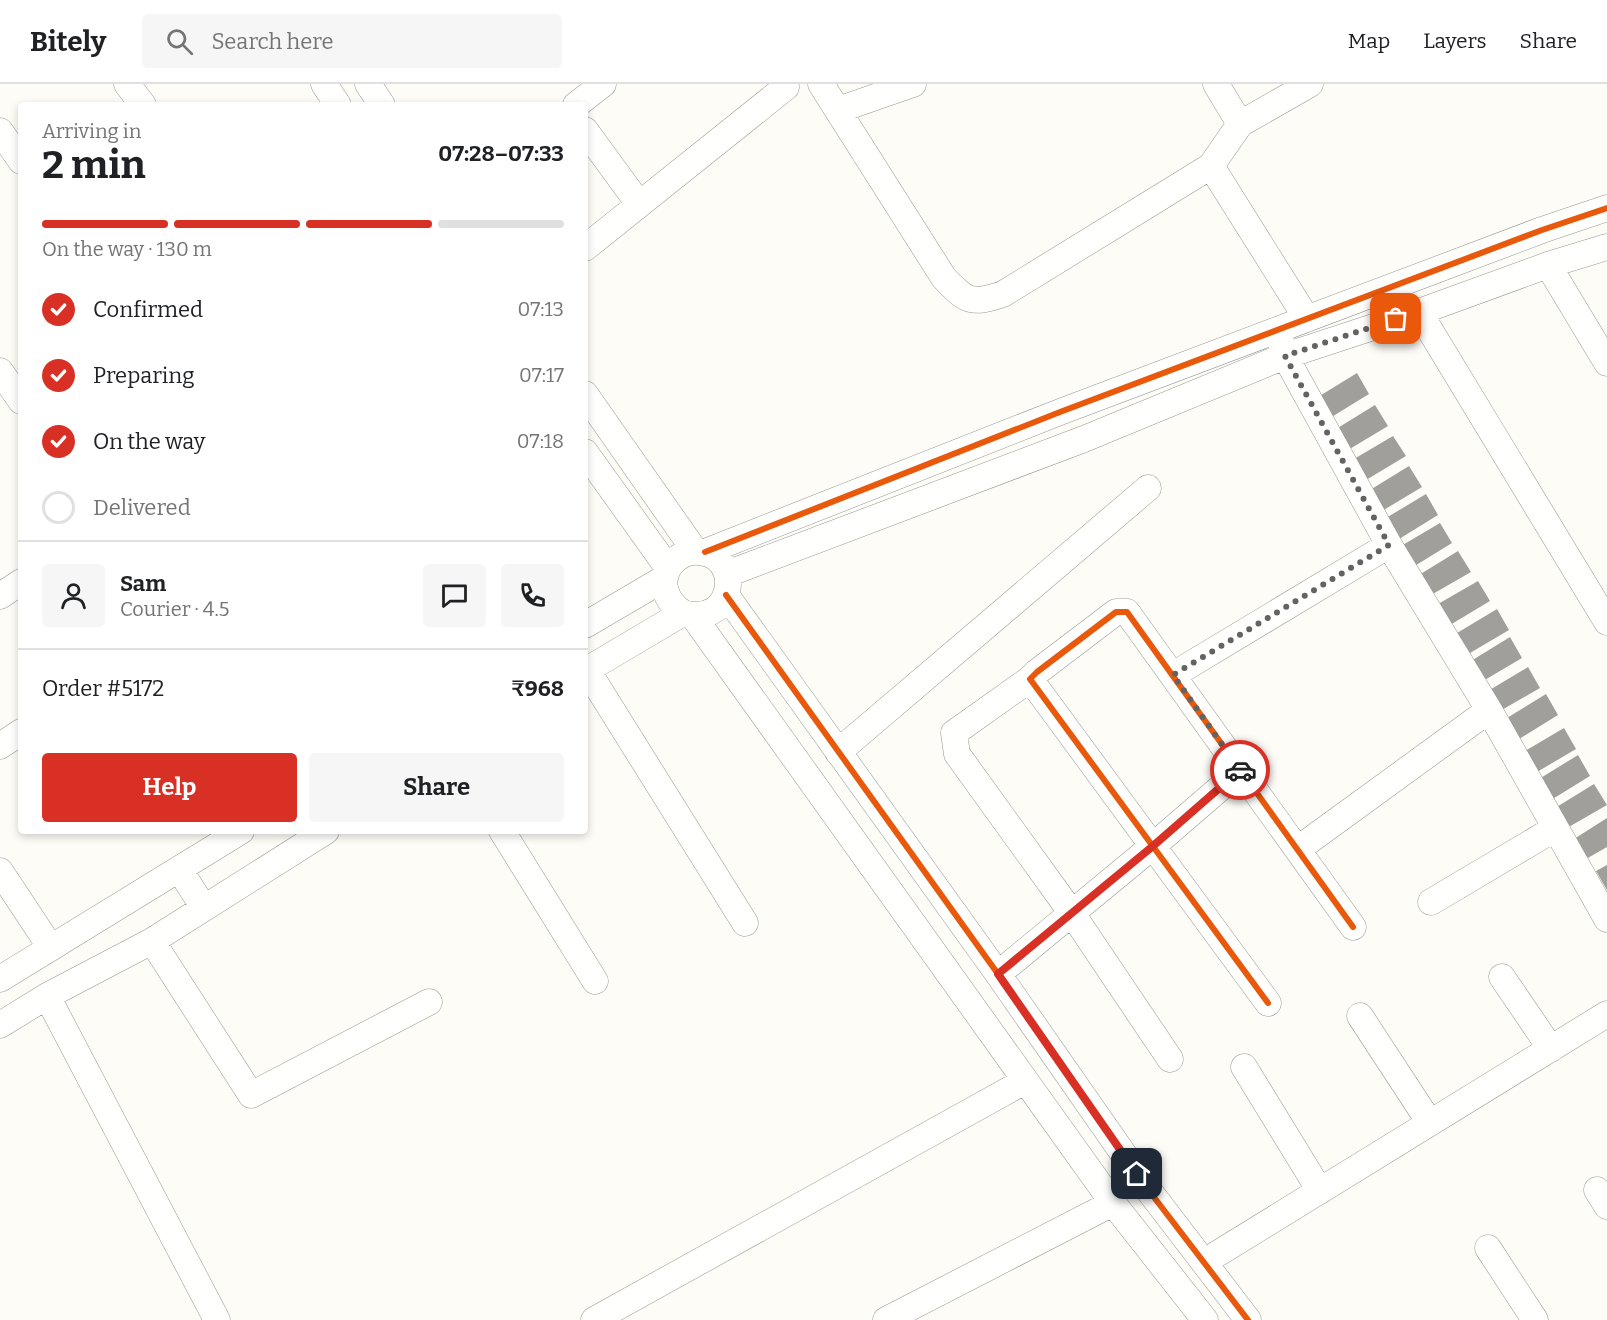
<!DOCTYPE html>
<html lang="en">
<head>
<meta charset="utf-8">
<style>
  :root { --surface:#fff; --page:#f6f6f6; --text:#202124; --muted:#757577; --line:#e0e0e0; --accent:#d93025 }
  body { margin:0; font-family:Bitter,serif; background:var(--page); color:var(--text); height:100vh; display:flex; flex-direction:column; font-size:22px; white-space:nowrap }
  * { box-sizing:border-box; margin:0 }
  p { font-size:20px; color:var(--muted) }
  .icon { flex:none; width:33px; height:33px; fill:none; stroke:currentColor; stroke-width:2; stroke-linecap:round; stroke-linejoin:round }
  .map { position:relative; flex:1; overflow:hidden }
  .details { position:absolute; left:18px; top:18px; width:570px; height:732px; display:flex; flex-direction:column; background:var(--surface); border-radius:6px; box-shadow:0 3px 9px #0003 }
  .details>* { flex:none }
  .pin { position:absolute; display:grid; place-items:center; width:51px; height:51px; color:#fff; margin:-26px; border-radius:12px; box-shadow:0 3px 9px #0006 }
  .courier { position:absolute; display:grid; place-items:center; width:60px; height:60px; margin:-30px; border:4px solid #d93025; border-radius:50%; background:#fff; color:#222; box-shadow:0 2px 8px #0007 }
  .summary em { font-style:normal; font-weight:700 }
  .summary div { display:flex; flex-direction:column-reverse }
  .summary { display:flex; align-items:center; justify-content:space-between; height:102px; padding:0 24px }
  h1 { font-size:39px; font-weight:700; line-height:45px }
  .bar { display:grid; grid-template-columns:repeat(4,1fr); gap:9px 6px; align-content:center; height:72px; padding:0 24px }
  .bar i { height:8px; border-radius:4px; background:var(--line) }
  .bar .on { background:var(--accent) }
  .bar p { grid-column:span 4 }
  .line { display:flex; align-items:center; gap:15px; padding:0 24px; border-top:2px solid var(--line) }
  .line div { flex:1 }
  .round { display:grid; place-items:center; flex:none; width:63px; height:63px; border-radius:6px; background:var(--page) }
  ol { padding:0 24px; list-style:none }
  li { display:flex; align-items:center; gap:18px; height:66px }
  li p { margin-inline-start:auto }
  li .icon { padding:6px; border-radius:50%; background:var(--accent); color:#fff; stroke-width:4 }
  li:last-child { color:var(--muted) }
  li i { width:33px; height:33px; border:3px solid var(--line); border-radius:50% }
  .action { display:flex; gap:12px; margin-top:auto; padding:12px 24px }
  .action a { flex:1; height:69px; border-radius:6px; background:var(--accent); color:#fff; font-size:24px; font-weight:700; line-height:69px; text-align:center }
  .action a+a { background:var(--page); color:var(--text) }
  header { display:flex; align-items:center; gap:36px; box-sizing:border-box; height:84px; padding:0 30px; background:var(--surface); border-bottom:2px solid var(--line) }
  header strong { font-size:28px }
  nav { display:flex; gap:33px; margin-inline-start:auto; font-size:21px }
  .search { width:420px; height:54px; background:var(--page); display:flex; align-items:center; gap:15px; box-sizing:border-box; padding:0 21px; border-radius:6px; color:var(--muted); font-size:22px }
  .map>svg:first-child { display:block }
  .building { fill:#a19f9c }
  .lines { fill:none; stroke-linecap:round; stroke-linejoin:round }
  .minor-casing { stroke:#979795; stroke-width:27 }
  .minor { stroke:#fffffe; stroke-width:26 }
  .cycleway-casing { stroke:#fff; stroke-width:10 }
  .cycleway { stroke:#e8590c; stroke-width:6 }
  .done { stroke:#646362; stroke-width:6; stroke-dasharray:0 10.8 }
  .route { stroke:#d93025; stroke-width:8 }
</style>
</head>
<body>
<header>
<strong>Bitely</strong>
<div class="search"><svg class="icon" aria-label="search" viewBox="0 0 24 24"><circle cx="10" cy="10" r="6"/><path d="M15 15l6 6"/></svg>Search here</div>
<nav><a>Map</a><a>Layers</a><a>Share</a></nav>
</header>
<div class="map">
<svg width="1607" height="1236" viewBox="0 0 1607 1236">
  <rect width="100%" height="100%" fill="#fdfcf7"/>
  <path class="building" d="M 1357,289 L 1369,310 L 1330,334 L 1318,313 Z
    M 1375,321 L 1388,342 L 1348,366 L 1336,345 Z
    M 1393,352 L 1406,372 L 1366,396 L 1354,375 Z
    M 1409,382 L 1422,403 L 1382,427 L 1370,406 Z
    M 1426,410 L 1438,431 L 1399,455 L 1386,434 Z
    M 1440,439 L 1452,459 L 1413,483 L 1401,462 Z
    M 1458,467 L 1471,488 L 1431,511 L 1419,491 Z
    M 1478,497 L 1490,517 L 1450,541 L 1438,520 Z
    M 1497,525 L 1509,546 L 1470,569 L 1457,549 Z
    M 1510,553 L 1522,574 L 1483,597 L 1471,577 Z
    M 1528,583 L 1540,604 L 1500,627 L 1488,607 Z
    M 1546,610 L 1558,631 L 1519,655 L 1507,634 Z
    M 1564,644 L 1576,665 L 1537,688 L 1525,667 Z
    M 1578,671 L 1590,692 L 1551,716 L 1539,695 Z
    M 1594,700 L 1607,721 L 1567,744 L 1555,724 Z
    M 1607,734 L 1607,763 L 1586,775 L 1574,755 Z
    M 1607,781 L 1607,806 L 1596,787 Z"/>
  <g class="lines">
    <g class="minor-casing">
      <path id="minor" d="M 127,0 L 143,21
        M 324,0 L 338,21
        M 368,0 L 382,21
        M 821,0 L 944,194 C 966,217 971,221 1003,210 L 1211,82 L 1240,40 L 1310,0
        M 1216,0 L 1240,40
        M 576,21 L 603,0
        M 838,26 L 913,0
        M 585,46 L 639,120
        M 0,47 L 21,77
        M 1211,82 L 1307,235
        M 585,164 L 786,3
        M 1548,181 L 1607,279
        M 1419,228 L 1607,538
        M 1280,256 L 1285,272 L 1389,461 L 1489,626 L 1607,835
        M 0,287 L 21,317
        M 585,310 L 695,467
        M 585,368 L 668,484
        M 705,468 L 1060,328 L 1542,146 L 1607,124
        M 727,490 L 1084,355 L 1285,272 L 1419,228 L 1548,181 L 1607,163
        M 726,511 L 998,890 L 1150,1108 L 1248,1236
        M 0,512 L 21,498
        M 693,532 L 1113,1119 L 1205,1236
        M 585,541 L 665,494
        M 587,586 L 745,839
        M 585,587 L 683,529 C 735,544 744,471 699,468 C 689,467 680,471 673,478 C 657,495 665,517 683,529
        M 1173,591 L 1389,461
        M 1030,595 L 954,649 L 957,670 L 1071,828 L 1170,975
        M 0,662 L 21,648
        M 838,668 L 1148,404
        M 502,747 L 595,897
        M 1298,765 L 1489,626
        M 179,785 L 204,824
        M 0,787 L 51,864
        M 1431,818 L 1554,745
        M 152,857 L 251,1011 L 429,918
        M 998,890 L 1153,762 L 1241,686
        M 1502,893 L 1551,965
        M 0,895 L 241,747
        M 47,912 L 217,1236
        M 1268,919 L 1030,595 L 1037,588 L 1116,528 L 1127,528 L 1353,843
        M 1360,932 L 1430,1039
        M 0,941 L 47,912 L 152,857 L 326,747
        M 1244,983 L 1320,1107
        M 1597,1106 L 1607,1122
        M 1488,1164 L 1535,1236
        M 1204,1178 L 1607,930
        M 594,1236 L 1025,997
        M 886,1236 L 1113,1119"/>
    </g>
    <use href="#minor" class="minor"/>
    <g class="cycleway-casing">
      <path id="cycleway" d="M 705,468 L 1060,328 L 1542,146 L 1607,124
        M 726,511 L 998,890 L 1150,1108 L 1248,1236
        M 1268,919 L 1030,595 L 1037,588 L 1116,528 L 1127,528 L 1353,843"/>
    </g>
    <use href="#cycleway" class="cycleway"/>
  </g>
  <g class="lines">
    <path class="done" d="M 1240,686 L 1173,591 L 1389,461 L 1285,272 L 1396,235"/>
    <path class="route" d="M 1137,1090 L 998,890 L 1153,762 L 1240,686"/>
  </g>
</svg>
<div class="pin" style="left:1396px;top:235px;background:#ea580c"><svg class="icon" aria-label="bag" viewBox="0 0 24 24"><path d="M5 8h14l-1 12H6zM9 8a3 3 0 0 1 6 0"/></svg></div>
<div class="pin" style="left:1137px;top:1090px;background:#1f2937"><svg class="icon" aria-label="home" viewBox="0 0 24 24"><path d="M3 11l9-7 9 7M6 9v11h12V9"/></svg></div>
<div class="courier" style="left:1240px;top:686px"><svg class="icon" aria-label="car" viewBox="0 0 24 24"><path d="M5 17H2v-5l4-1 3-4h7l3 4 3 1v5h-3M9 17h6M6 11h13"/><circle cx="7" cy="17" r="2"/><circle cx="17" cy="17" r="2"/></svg></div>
<section class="details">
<div class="summary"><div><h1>2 min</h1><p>Arriving in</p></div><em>07:28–07:33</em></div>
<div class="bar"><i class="on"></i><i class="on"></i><i class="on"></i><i></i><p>On the way · 130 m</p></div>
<ol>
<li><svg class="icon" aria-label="check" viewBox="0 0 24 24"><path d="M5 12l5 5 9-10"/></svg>Confirmed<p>07:13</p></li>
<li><svg class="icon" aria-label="check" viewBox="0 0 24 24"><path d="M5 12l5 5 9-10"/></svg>Preparing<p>07:17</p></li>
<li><svg class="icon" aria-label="check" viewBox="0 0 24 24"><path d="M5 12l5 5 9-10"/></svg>On the way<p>07:18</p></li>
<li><i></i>Delivered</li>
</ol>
<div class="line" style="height:108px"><a class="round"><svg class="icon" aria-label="person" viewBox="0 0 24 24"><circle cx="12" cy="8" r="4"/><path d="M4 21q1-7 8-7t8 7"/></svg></a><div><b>Sam</b><p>Courier · 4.5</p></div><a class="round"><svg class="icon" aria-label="chat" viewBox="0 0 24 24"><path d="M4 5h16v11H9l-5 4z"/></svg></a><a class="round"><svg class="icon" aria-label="phone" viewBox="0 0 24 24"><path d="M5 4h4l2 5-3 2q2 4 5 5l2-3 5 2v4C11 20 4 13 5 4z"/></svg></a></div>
<div class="line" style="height:78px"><div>Order #5172</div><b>₹968</b></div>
<div class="action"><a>Help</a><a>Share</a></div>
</section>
</div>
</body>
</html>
